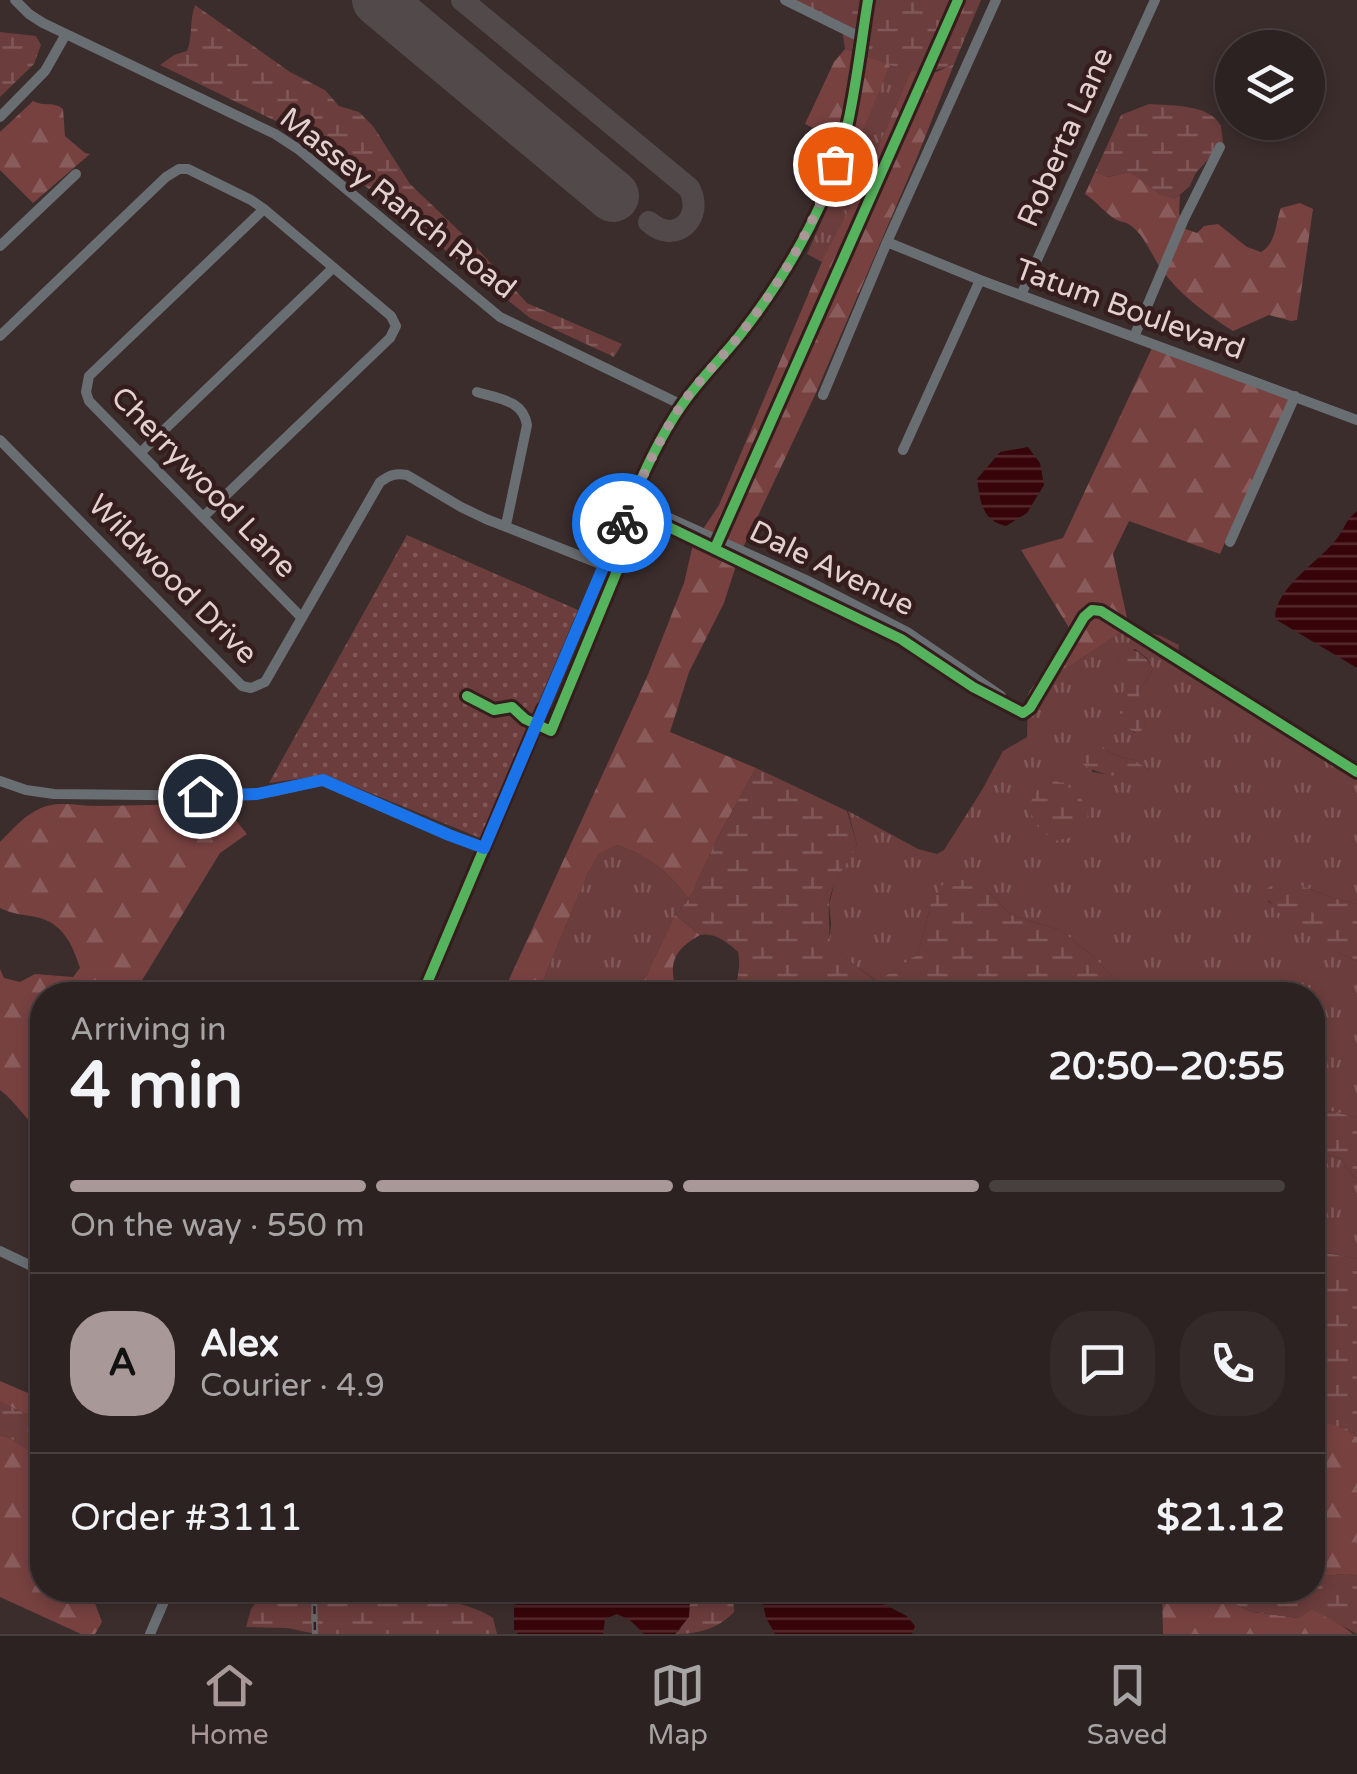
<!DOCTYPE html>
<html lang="en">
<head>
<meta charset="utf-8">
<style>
  :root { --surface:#2c2221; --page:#342a2a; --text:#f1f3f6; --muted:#a6a4a5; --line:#483f3f; --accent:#a89897 }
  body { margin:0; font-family:"Varela Round",sans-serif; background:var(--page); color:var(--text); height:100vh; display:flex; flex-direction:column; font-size:38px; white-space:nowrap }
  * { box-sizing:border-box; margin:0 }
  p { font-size:32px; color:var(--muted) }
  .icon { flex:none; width:55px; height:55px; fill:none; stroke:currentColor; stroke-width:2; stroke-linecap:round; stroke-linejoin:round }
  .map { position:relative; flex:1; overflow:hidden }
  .side { position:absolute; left:30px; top:982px; width:1295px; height:620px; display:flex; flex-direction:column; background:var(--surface); border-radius:40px; box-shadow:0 5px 15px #0003,0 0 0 2px var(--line) }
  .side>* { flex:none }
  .fabs { position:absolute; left:1215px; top:30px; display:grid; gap:20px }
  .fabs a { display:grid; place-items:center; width:110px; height:110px; border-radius:50%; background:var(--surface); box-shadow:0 5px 15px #0003,0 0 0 2px var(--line); font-size:50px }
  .pin { position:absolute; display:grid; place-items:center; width:85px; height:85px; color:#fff; margin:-42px; border:5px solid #fff; border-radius:50%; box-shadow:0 2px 10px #0007 }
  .courier { position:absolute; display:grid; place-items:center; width:100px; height:100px; margin:-50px; border:8px solid #1a73e8; border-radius:50%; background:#fff; color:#222; box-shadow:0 2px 12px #0007 }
  .overview em { font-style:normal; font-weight:700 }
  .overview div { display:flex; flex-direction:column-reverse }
  .overview { display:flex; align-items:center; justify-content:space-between; height:170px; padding:0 40px }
  h1 { font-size:65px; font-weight:700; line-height:75px }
  .bar { display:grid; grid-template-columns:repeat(4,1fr); gap:15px 10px; align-content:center; height:120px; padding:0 40px }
  .bar i { height:12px; border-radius:8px; background:var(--line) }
  .bar .current { background:var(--accent) }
  .bar p { grid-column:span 4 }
  .line { display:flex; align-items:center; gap:25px; padding:0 40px; border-top:2px solid var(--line) }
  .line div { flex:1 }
  .round { display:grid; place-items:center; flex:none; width:105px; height:105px; border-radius:40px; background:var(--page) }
  .tabs { display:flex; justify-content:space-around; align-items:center; height:140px; border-top:2px solid var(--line); background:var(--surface); font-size:28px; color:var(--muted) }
  .tabs a { display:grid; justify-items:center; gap:5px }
  .tabs .current { color:var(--accent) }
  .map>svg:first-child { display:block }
  .grass { fill:url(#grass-tufts); fill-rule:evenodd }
  .forest { fill:url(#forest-firs) }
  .wetland { fill:url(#wetland-marsh) }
  .park { fill:url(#park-dots) }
  .water { fill:url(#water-rules) }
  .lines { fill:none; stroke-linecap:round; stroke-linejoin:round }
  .taxiway { stroke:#524a4a; stroke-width:22 }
  .runway { stroke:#524a4a; stroke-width:52 }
  .minor { stroke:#696e73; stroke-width:10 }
  .rail-casing { stroke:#6a6668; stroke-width:6 }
  .rail { stroke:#361d1d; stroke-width:2.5; stroke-dasharray:8; stroke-linecap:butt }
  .cycleway-casing { stroke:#361d1d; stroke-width:16 }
  .cycleway { stroke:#56b35d; stroke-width:10 }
  .done { stroke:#a89897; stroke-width:10; stroke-dasharray:0 18 }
  .route { stroke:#1a73e8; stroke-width:12 }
  .labels { text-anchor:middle; stroke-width:9; stroke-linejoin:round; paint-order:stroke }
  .street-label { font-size:30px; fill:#e3d1d0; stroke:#361d1d }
</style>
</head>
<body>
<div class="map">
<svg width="1357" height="1634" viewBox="0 0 1357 1634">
  <defs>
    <pattern id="grass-tufts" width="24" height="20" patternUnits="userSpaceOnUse" patternTransform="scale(2.5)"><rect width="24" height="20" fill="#6b3d3c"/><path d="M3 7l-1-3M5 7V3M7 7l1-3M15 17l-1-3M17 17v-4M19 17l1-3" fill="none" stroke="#805857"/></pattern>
    <pattern id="forest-firs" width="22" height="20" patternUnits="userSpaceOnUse" patternTransform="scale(2.5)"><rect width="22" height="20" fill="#774140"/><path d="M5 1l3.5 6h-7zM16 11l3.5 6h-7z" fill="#8a5b5b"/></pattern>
    <pattern id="wetland-marsh" width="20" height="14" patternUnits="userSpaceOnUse" patternTransform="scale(2.5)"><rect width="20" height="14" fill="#6b3d3c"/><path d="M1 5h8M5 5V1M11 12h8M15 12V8" fill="none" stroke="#805857"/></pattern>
    <pattern id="park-dots" width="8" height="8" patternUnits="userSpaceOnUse" patternTransform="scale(2.5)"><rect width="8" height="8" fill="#6b3d3c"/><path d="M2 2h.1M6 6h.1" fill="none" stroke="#805857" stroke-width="1.8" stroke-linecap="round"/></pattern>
    <pattern id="water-rules" width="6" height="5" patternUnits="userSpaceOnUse" patternTransform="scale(2.5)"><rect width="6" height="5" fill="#370509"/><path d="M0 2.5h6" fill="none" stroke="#54282c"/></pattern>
  </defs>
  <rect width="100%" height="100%" fill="#3b2d2c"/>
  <path class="grass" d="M 890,65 L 911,70 L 864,180 L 822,262 L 807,254 Z
    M 1129,627 L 1161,636 L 1179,645 L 1177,661 L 1357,775 L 1357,904 L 1336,899 L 1299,885 L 1268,901 C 1294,925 1323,948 1357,961 L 1357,1118 L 1336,1112 L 1313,1110 L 1312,995 L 1128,995 L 1093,956 L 1060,930 L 1011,915 L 986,889 L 931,903 L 918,954 L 878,982 L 829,946 L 831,924 L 829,904 L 835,882 L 857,845 L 848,811 L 918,849 L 937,854 L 944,850 L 982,790 L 1003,751 L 1027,737 L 1028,694 ZM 1135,649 L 1147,658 L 1153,669 L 1139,692 L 1138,699 L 1146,724 L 1139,733 L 1133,732 L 1124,674 L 1117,657 ZM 1091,735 L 1107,751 L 1120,757 L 1134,760 L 1149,770 L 1113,775 L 1092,772 Z
    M 618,845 C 651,858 668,871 689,899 L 675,915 L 637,995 L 537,995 L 587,875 L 599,854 Z
    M 1312,1151 L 1342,1159 L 1347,1169 L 1357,1179 L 1357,1259 L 1313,1250 Z"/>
  <path class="forest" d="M 845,49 L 856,52 L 852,83 L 838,140 L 805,124 L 834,62 Z
    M 864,55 L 890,65 L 857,144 L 847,142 Z
    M 954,64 L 916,160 L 815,395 L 739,556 L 724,603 L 689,672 L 670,732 L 756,768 L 719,835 L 689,899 C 668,871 651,858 618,845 L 599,854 L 587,875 L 537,995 L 502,995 L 647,677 L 684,583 L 693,544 L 719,505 L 824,257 L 864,180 L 911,70 L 936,72 Z
    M 33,101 C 44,107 53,101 63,109 L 65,136 L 85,153 L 90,154 L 33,203 L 0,170 L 0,132 Z
    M 1095,172 L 1108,177 L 1130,172 L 1175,199 L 1180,195 L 1179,213 L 1183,228 L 1197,233 L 1204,226 L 1218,224 L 1247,247 L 1261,252 C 1277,243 1275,223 1281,208 L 1300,203 L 1313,209 L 1297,320 L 1291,321 L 1269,315 L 1233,331 C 1206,314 1180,295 1162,270 C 1151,255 1145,235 1130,225 C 1126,222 1120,222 1115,219 C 1104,212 1097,202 1085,194 Z
    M 1152,348 L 1289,398 L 1220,554 L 1129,521 L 1113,554 L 1129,627 L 1028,694 L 1071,631 L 1021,550 L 1063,538 Z
    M 208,801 L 224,806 L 247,834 L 220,853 L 133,995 L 42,995 L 42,1134 C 27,1121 16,1102 0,1090 L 0,969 L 4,978 L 20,982 L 35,974 L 73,977 L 80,968 C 73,946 64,925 40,918 C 25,914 14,915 0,908 L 0,842 C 11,831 22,818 35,811 C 56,799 75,806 97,806 C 134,805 171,806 208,801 Z
    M 675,915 L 700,935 C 673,950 668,964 677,993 L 637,995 Z
    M 0,1381 L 42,1399 L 42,1421 L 0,1402 Z
    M 1320,1423 L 1338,1424 L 1357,1437 L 1357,1576 C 1337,1570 1330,1581 1313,1572 L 1312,1426 Z
    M 0,1435 L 10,1438 L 42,1459 L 42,1590 L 90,1590 L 102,1622 L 95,1634 L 81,1634 L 0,1597 Z
    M 1162,1590 L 1204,1590 L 1252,1612 L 1298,1618 L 1311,1609 L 1334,1620 L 1353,1634 L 1163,1634 Z"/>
  <path class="wetland" d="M 792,0 L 864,0 L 856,52 L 845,49 L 841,22 Z
    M 873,0 L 981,0 L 954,64 C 922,79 896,68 864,55 Z
    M 195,5 L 290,72 L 325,90 L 339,106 L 359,112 L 373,126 L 410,184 L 475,246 L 527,303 L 622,344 L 614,357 L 530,318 L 320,150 L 280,123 L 160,65 L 174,55 L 187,51 C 193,36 189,22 195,5 Z
    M 0,32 L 36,36 L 41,45 L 34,64 L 0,97 Z
    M 1149,104 C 1170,106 1209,103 1221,126 C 1221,127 1223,141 1223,143 L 1195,174 L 1190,186 L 1175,199 L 1160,195 L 1130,172 L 1108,177 L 1095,172 L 1121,115 Z
    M 1124,648 C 1139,650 1146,656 1153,669 L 1139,692 L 1139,699 L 1146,724 L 1139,734 C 1108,721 1124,706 1124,682 C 1124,673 1120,666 1117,657 Z
    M 1077,732 L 1092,735 L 1107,751 L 1120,757 L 1134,760 L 1149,770 L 1148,779 L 1141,781 C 1115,775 1059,773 1077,732 Z
    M 756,768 L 847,811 L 857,845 C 848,863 831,883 829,904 C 828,917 830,932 830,946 L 877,982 L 918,954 L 931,903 L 949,875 L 986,889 L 1011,915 L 1060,930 L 1093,956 L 1128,995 L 731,995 C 738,984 741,965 738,952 C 727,942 715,932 700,935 L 675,915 L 689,899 L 719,835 Z
    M 1056,781 C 1074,788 1084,797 1088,816 L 1073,837 L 1054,841 L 1038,827 L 1029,810 C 1033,792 1039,785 1056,781 Z
    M 1271,885 L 1299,885 L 1336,899 L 1357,904 L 1357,961 C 1332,951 1271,918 1265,891 Z
    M 1312,1110 L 1336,1112 L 1357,1118 L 1357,1179 L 1347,1169 L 1342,1159 L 1313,1151 Z
    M 1312,1250 L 1357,1259 L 1357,1437 C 1343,1428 1330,1419 1313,1426 Z
    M 0,1402 L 42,1421 L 42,1459 L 10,1438 L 0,1435 Z
    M 1313,1572 C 1330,1581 1337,1570 1357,1576 L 1357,1634 L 1311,1609 L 1298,1618 L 1252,1612 L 1204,1590 L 1312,1590 Z
    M 265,1590 L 426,1590 C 449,1604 470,1603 493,1618 L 497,1634 L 316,1634 L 287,1628 L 246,1627 L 251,1609 Z
    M 678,1590 L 733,1590 L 734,1612 C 718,1629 698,1634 675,1634 L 680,1630 L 690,1602 Z"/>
  <path class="park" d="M 407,535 L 578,610 L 480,838 L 326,775 L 269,783 Z"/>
  <path class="water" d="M 1028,447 L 1040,463 L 1044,485 L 1027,513 L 1006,526 C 982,521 980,501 977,479 L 1000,452 Z
    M 1357,511 L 1357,668 L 1275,619 C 1275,586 1321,561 1338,537 C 1347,525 1344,522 1357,511 Z
    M 518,1590 L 678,1590 L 690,1602 L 689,1617 L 675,1634 L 644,1634 L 630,1620 L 617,1614 L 605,1619 L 603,1634 L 518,1634 L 514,1630 L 514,1609 Z
    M 760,1590 L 856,1590 L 907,1616 L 915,1626 L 912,1634 L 775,1634 L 766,1618 Z"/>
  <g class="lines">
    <path class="taxiway" d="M 462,0 L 689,188 C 705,217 676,246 649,222"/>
    <path class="runway" d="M 378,0 L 613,196"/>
    <path class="minor" d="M 15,0 L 29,14 L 43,23 L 275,134 L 298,149 L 500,317 L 682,405
      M 785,0 L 862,38
      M 0,117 L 45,71 L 66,34
      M 264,209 L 89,376 L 86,392 L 89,401 L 302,618
      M 887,242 L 980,280 L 1357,420
      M 0,246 L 76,174
      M 1021,295 L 1155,0
      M 0,336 L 166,177 L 179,169 L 188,169 L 251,200 L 264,209 L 391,316 L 396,326 L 390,338 L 203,517
      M 1134,337 L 1184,219 L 1220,147
      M 477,392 C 499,399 523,400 527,425 L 506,525
      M 823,395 L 887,242 L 996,0
      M 0,440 L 242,686 L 251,688 L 265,682 L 380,482 C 390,475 395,473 407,475 L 461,507 L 486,519 L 603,565
      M 903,450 L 980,280
      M 140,453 L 333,268
      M 632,501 L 806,580 L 907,632 L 1001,696
      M 1230,542 L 1295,396
      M 0,781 L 26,790 L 54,794 L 236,796 L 276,791 L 323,780 L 449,835 L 485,848
      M 422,995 L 650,458 L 682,405 L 741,333 L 782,277 L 824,197 L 846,130 L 856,84 L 868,0
      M 0,1251 L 42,1271
      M 150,1634 L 169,1590"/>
    <g class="rail-casing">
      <path id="rail" d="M 314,1590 L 315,1634"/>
    </g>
    <use href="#rail" class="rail"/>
    <g class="cycleway-casing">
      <path id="cycleway" d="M 617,534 C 637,490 654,445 682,405 C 699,380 721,359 740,335 C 773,293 801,248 823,199 C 852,137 857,67 868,0
        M 715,548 L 958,0
        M 467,696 L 494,710 L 512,707 L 525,719 L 551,731 L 636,525 L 639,521 L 648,517 L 901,639 L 973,687 L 1023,713 L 1030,708 L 1084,617 L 1092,610 L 1101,611 L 1357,772
        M 422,995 L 543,709"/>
    </g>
    <use href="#cycleway" class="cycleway"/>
  </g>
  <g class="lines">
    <path class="done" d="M 622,523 C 640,483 656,444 680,407 C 697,382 720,360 739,336 C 780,285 814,226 835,164"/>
    <path class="route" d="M 200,796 L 257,794 L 323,780 L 449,835 L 484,848 L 622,523"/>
  </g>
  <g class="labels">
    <g class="street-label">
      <text transform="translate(1065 137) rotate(-66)" y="10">Roberta Lane</text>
      <text transform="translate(398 203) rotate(38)" y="10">Massey Ranch Road</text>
      <text transform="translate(1130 309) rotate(20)" y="10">Tatum Boulevard</text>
      <text transform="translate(204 482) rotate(46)" y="10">Cherrywood Lane</text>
      <text transform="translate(832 568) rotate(26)" y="10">Dale Avenue</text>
      <text transform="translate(173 579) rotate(45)" y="10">Wildwood Drive</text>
    </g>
  </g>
</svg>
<div class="fabs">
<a><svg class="icon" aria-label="layers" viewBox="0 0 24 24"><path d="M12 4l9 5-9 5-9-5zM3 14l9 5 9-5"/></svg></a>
</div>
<div class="pin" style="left:835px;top:164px;background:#ea580c"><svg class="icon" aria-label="bag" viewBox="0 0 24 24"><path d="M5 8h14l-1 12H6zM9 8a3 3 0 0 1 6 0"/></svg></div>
<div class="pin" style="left:200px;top:796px;background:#1f2937"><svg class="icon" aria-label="home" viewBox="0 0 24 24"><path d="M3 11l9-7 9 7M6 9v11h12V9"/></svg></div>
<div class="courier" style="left:622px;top:523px"><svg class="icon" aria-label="bike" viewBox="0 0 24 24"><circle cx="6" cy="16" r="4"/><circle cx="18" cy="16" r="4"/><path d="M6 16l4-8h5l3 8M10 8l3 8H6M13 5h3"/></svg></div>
<section class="side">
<div class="overview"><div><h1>4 min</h1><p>Arriving in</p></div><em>20:50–20:55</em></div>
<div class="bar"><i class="current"></i><i class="current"></i><i class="current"></i><i></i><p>On the way · 550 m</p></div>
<div class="line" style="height:180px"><b class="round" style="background:var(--accent);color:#111">A</b><div><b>Alex</b><p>Courier · 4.9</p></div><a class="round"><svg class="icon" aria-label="chat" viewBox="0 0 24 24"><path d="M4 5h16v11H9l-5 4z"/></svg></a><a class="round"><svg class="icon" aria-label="phone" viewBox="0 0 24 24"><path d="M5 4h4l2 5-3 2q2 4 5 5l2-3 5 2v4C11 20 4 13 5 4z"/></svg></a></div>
<div class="line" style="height:130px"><div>Order #3111</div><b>$21.12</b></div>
</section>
</div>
<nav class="tabs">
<a class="current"><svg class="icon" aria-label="home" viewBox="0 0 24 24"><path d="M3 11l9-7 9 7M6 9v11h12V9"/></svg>Home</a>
<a><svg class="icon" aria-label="map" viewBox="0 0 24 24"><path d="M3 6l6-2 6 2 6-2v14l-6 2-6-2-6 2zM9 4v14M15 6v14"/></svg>Map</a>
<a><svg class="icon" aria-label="saved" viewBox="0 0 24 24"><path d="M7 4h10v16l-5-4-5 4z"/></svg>Saved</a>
</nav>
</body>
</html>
